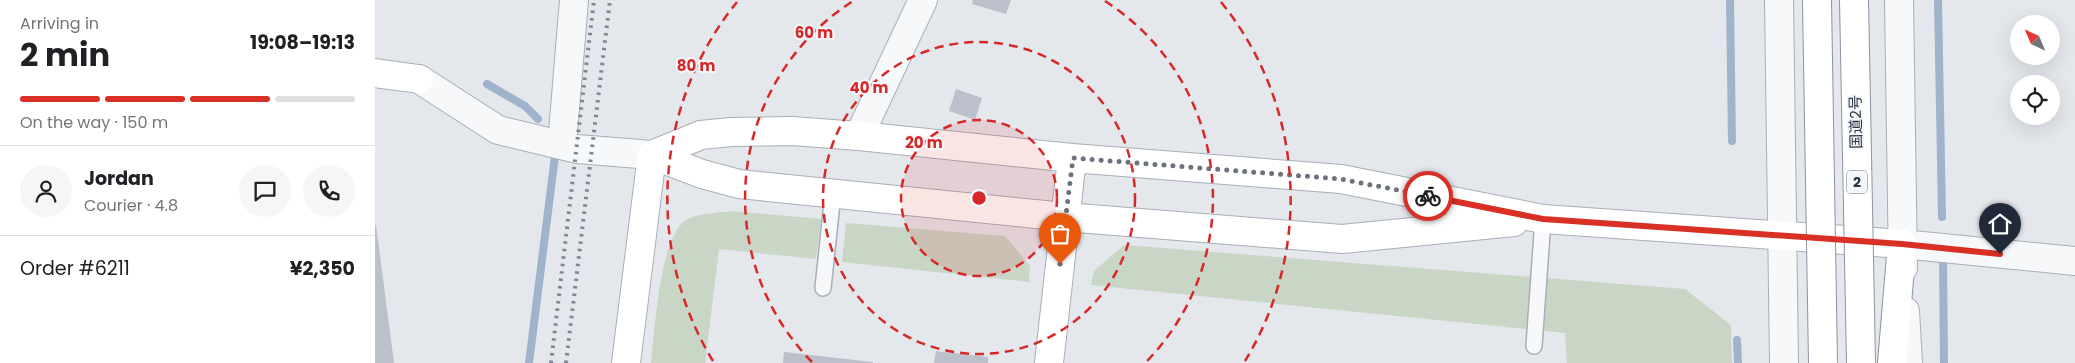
<!DOCTYPE html>
<html lang="en">
<head>
<meta charset="utf-8">
<style>
  :root { --surface:#fff; --page:#f6f6f6; --text:#202124; --muted:#757577; --line:#e0e0e0; --accent:#d93025 }
  body { margin:0; font-family:Poppins,"Noto Sans JP",sans-serif; background:var(--page); color:var(--text); height:100vh; display:flex; flex-direction:column; font-size:19px; white-space:nowrap }
  * { box-sizing:border-box; margin:0 }
  p { font-size:16px; color:var(--muted) }
  .icon { flex:none; width:28px; height:28px; fill:none; stroke:currentColor; stroke-width:2; stroke-linecap:round; stroke-linejoin:round }
  .map { position:relative; flex:1; overflow:hidden }
  .details { display:flex; flex-direction:column; background:var(--surface); width:375px }
  .details>* { flex:none }
  .needle { width:32px; rotate:316deg }
  .tools { position:absolute; left:1635px; top:15px; display:grid; gap:10px }
  .tools a { display:grid; place-items:center; width:50px; height:50px; border-radius:50%; background:var(--surface); box-shadow:0 5px 20px #0002; font-size:25px }
  .pin { position:absolute; display:grid; place-items:center; width:42px; height:42px; color:#fff; margin:-51px -21px; border-radius:50% 50% 50% 0; rotate:-45deg; box-shadow:0 0 5px #0007 }
  .pin .icon { rotate:45deg }
  .courier { position:absolute; display:grid; place-items:center; width:50px; height:50px; margin:-25px; border:4px solid #d93025; border-radius:50%; background:#fff; color:#222; box-shadow:0 1px 6px #0007 }
  .summary em { font-style:normal; font-weight:700 }
  .summary div { display:flex; flex-direction:column-reverse }
  .summary { display:flex; align-items:center; justify-content:space-between; height:85px; padding:0 20px }
  h1 { font-size:32px; font-weight:700; line-height:38px }
  .bar { display:grid; grid-template-columns:repeat(4,1fr); gap:8px 5px; align-content:center; height:60px; padding:0 20px }
  .bar i { height:6px; border-radius:4px; background:var(--line) }
  .bar .current { background:var(--accent) }
  .bar p { grid-column:span 4 }
  .line { display:flex; align-items:center; gap:12px; padding:0 20px; border-top:1px solid var(--line) }
  .line div { flex:1 }
  .round { display:grid; place-items:center; flex:none; width:52px; height:52px; border-radius:26px; background:var(--page) }
  main { display:flex; flex:1; min-height:0 }
  .map>svg:first-child { display:block }
  .green { fill:#c9d6c5 }
  .lines { fill:none; stroke-linecap:round; stroke-linejoin:round }
  .stream { stroke:#9fb4cc; stroke-width:8 }
  .building { fill:#bbc0ca }
  .lane-casing { stroke:#a9aeb7; stroke-width:18 }
  .street-casing { stroke:#a9aeb7; stroke-width:30 }
  .secondary-casing { stroke:#a9aeb7; stroke-width:30 }
  .highway-casing { stroke:#8b94a3; stroke-width:30 }
  .lane { stroke:#f7f8fa; stroke-width:15 }
  .street { stroke:#f7f8fa; stroke-width:28 }
  .secondary { stroke:#fff; stroke-width:28 }
  .highway { stroke:#fff; stroke-width:28 }
  .rail { stroke:#7d8696; stroke-width:4; stroke-dasharray:2.5 5; stroke-linecap:butt }
  .highway-bridge-casing { stroke:#8b94a3; stroke-width:30; stroke-linecap:butt }
  .highway-bridge { stroke:#fff; stroke-width:28 }
  .done { stroke:#6c737f; stroke-width:5; stroke-dasharray:0 9 }
  .route { stroke:#d93025; stroke-width:6 }
  .ring { fill:none; stroke:#d62828; stroke-width:2.5; stroke-dasharray:9 6 }
  .labels { text-anchor:middle; stroke-width:4; stroke-linejoin:round; paint-order:stroke }
  .shield { fill:#f4f6f9; stroke:#676e7b; stroke-width:1 }
  .shield-label { font-size:14px; font-weight:bold; fill:#2b3445 }
  .street-label { font-size:15px; fill:#2b3445; stroke:#f4f6f9 }
  .centre { fill:#d62828; stroke:#f4f6f9; stroke-width:2.5 }
  .ring-label { font-size:15px; text-anchor:middle; font-weight:bold; fill:#d62828; stroke:#f4f6f9; stroke-width:4; stroke-linejoin:round; paint-order:stroke }
</style>
</head>
<body>
<main>
<section class="details">
<div class="summary"><div><h1>2 min</h1><p>Arriving in</p></div><em>19:08–19:13</em></div>
<div class="bar"><i class="current"></i><i class="current"></i><i class="current"></i><i></i><p>On the way · 150 m</p></div>
<div class="line" style="height:90px"><a class="round"><svg class="icon" aria-label="person" viewBox="0 0 24 24"><circle cx="12" cy="8" r="4"/><path d="M4 21q1-7 8-7t8 7"/></svg></a><div><b>Jordan</b><p>Courier · 4.8</p></div><a class="round"><svg class="icon" aria-label="chat" viewBox="0 0 24 24"><path d="M4 5h16v11H9l-5 4z"/></svg></a><a class="round"><svg class="icon" aria-label="phone" viewBox="0 0 24 24"><path d="M5 4h4l2 5-3 2q2 4 5 5l2-3 5 2v4C11 20 4 13 5 4z"/></svg></a></div>
<div class="line" style="height:65px"><div>Order #6211</div><b>¥2,350</b></div>
</section>
<div class="map">
<svg width="1700" height="363" viewBox="0 0 1700 363">
  <rect width="100%" height="100%" fill="#e4e7ec"/>
  <path class="green" d="M 357,211 L 446,219 L 441,259 L 344,249 L 330,363 L 276,363 C 280,333 284,229 315,218 C 327,213 344,213 357,211 Z
    M 471,223 L 630,236 L 655,266 L 654,282 L 467,262 Z
    M 749,245 L 1310,289 L 1356,325 L 1357,363 L 1192,363 L 1190,333 L 716,285 L 719,271 Z"/>
  <g class="lines">
    <path class="stream" d="M 1355,0 L 1357,141
      M 1563,0 L 1567,217
      M 112,84 L 150,106 L 163,119
      M 1568,259 L 1569,363
      M 1362,340 L 1363,363
      M 154,363 L 180,156"/>
  </g>
  <path class="building" d="M 598,0 L 636,0 L 631,14 L 597,4 Z
    M 581,89 L 607,98 L 600,120 L 574,111 Z
    M 0,225 L 1,225 L 19,363 L 0,363 Z
    M 561,351 L 613,357 L 613,363 L 559,363 Z
    M 409,352 L 498,362 L 498,363 L 408,363 Z"/>
  <g class="lines">
    <g class="lane-casing">
      <path id="lane" d="M 448,288 L 458,193
        M 1159,346 L 1168,219"/>
    </g>
    <g class="street-casing">
      <path id="street" d="M 1404,0 L 1409,363
        M 1524,0 L 1528,268
        M 44,79 L 123,130 L 202,149 L 277,155
        M 484,136 L 548,0
        M 187,145 L 199,0
        M 1527,244 L 1700,261
        M 1530,311 L 1533,363"/>
    </g>
    <g class="secondary-casing">
      <path id="secondary" d="M 0,73 L 44,79
        M 277,155 L 326,135 L 356,132 L 417,131 L 484,136 L 697,158 L 966,179 L 1168,219 L 1527,244
        M 277,155 L 327,174 L 364,184 L 690,217 L 967,239 L 1139,222
        M 251,363 L 277,155
        M 674,363 L 697,158"/>
    </g>
    <g class="highway-casing">
      <path id="highway" d="M 1517,363 L 1527,244"/>
    </g>
    <use href="#lane" class="lane"/>
    <use href="#street" class="street"/>
    <use href="#secondary" class="secondary"/>
    <use href="#highway" class="highway"/>
    <path class="rail" d="M 176,363 L 219,0
      M 191,363 L 235,0"/>
    <g class="highway-bridge-casing">
      <path id="highway-bridge" d="M 1442,0 L 1448,363
        M 1479,0 L 1486,363"/>
    </g>
    <use href="#highway-bridge" class="highway-bridge"/>
  </g>
  <g class="lines">
    <path class="done" d="M 685,264 L 698,158 L 966,179 L 1053,196"/>
    <path class="route" d="M 1053,196 L 1168,219 L 1527,244 L 1625,254"/>
  </g>
  <circle cx="604" cy="198" r="78" fill="#d62828" fill-opacity=".12"/>
  <g class="ring">
    <circle cx="604" cy="198" r="78"/>
    <circle cx="604" cy="198" r="156"/>
    <path d="M437 362A234 234 0 0 1 478 1M730 1A234 234 0 0 1 771 362"/>
    <path d="M338 361A312 312 0 0 1 362 2M846 2A312 312 0 0 1 870 361"/>
  </g>
  <g class="labels">
    <rect class="shield" x="1472" y="170.5" width="20" height="23" rx="4"/>
    <g class="shield-label">
      <text x="1482" y="187">2</text>
    </g>
    <g class="street-label">
      <text transform="translate(1481 122) rotate(-91)" y="5">国道2号</text>
    </g>
  </g>
  <circle cx="604" cy="198" r="8" class="centre"/>
  <g class="ring-label">
    <text x="439" y="38">60 m</text>
    <text x="321" y="71">80 m</text>
    <text x="494" y="93">40 m</text>
    <text x="549" y="148">20 m</text>
  </g>
</svg>
<div class="tools">
<a><svg class="needle" viewBox="-14 -14 28 28"><path d="M0-13l5 13h-10z" fill="#e53935"/><path d="M0 13l5-13h-10z" fill="#757577"/></svg></a>
<a><svg class="icon" aria-label="locate" viewBox="0 0 24 24"><circle cx="12" cy="12" r="6"/><path d="M12 2v4M12 18v4M2 12h4M18 12h4"/></svg></a>
</div>
<div class="pin" style="left:685px;top:264px;background:#ea580c"><svg class="icon" aria-label="bag" viewBox="0 0 24 24"><path d="M5 8h14l-1 12H6zM9 8a3 3 0 0 1 6 0"/></svg></div>
<div class="pin" style="left:1625px;top:254px;background:#1f2937"><svg class="icon" aria-label="home" viewBox="0 0 24 24"><path d="M3 11l9-7 9 7M6 9v11h12V9"/></svg></div>
<div class="courier" style="left:1053px;top:196px"><svg class="icon" aria-label="bike" viewBox="0 0 24 24"><circle cx="6" cy="16" r="4"/><circle cx="18" cy="16" r="4"/><path d="M6 16l4-8h5l3 8M10 8l3 8H6M13 5h3"/></svg></div>
</div>
</main>
</body>
</html>
